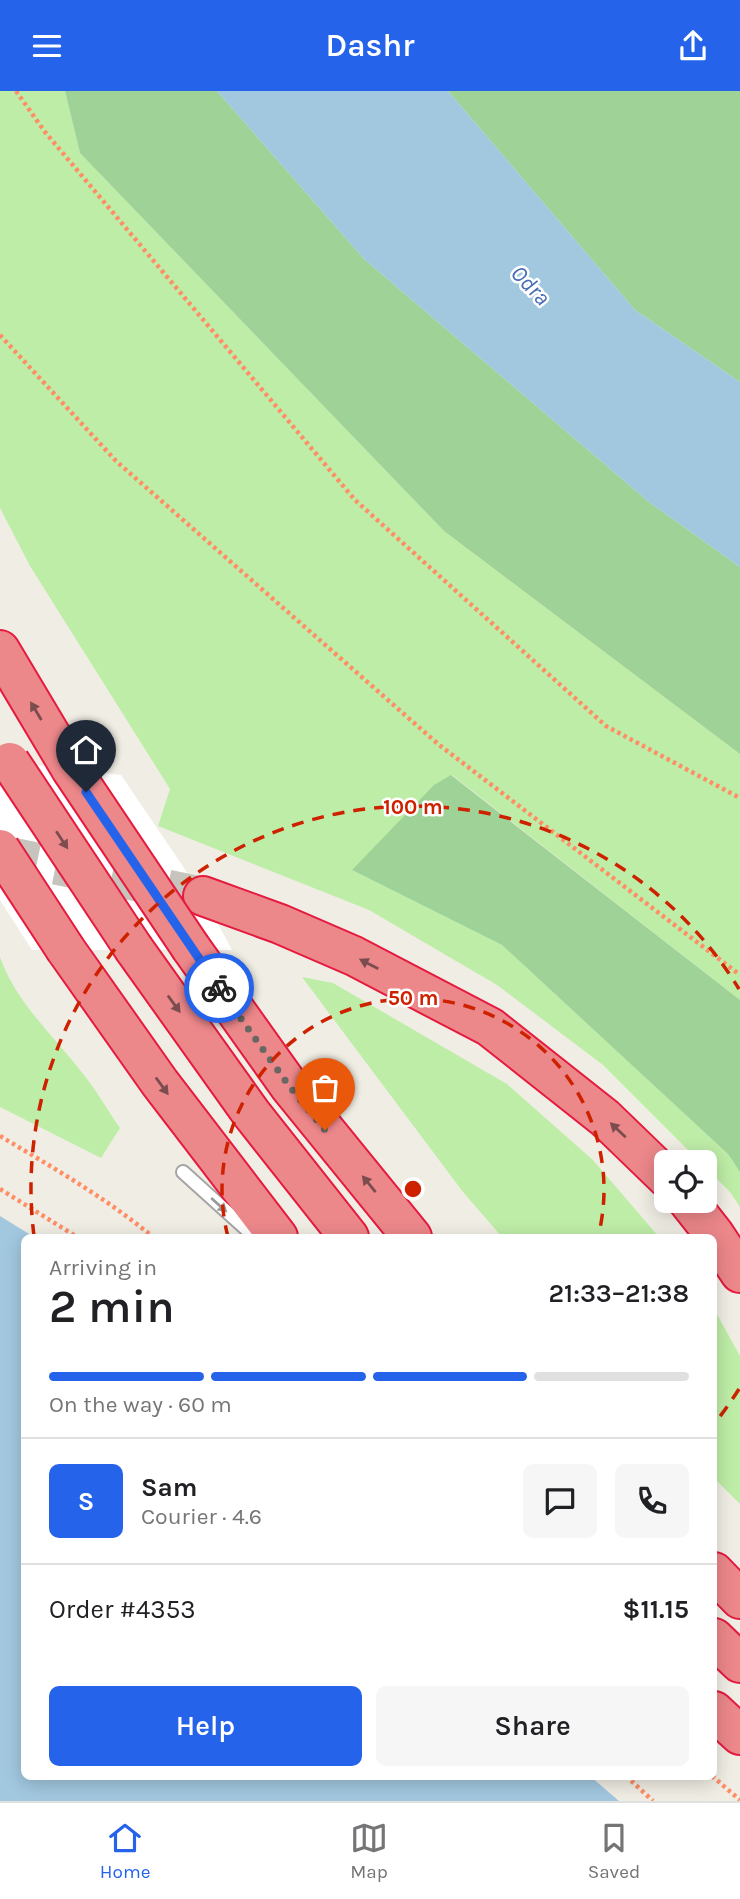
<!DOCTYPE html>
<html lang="en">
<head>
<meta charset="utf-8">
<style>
  :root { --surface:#fff; --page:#f6f6f6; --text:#202124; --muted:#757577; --line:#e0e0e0; --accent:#2563eb }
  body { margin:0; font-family:Karla,sans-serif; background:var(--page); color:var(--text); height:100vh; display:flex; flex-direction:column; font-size:26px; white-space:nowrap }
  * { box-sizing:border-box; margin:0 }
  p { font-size:23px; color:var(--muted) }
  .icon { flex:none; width:38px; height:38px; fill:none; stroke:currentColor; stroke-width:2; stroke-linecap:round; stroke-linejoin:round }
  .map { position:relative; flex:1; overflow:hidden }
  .drawer { position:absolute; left:21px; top:1143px; width:696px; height:546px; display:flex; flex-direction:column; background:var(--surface); border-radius:10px; box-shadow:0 4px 18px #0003 }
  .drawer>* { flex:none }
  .tools { position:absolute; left:654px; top:1059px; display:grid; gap:14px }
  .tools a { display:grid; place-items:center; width:63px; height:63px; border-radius:10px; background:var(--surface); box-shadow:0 4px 18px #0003; font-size:35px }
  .pin { position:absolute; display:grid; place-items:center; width:60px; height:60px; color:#fff; margin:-72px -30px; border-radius:50% 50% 50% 0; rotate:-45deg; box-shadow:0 0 7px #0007 }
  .pin .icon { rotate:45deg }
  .courier { position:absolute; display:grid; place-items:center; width:70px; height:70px; margin:-35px; border:5px solid #2563eb; border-radius:50%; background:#fff; color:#222; box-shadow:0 2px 9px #0007 }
  .summary em { font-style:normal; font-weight:600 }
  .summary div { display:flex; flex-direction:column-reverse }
  .summary { display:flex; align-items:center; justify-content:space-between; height:119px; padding:0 28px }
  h1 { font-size:46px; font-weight:600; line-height:52px }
  .bar { display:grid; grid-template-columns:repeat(4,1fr); gap:10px 7px; align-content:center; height:84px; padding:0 28px }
  .bar i { height:9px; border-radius:5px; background:var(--line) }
  .bar .active { background:var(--accent) }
  .bar p { grid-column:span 4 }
  .line { display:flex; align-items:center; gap:18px; padding:0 28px; border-top:2px solid var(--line) }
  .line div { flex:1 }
  .round { display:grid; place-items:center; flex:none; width:74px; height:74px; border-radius:10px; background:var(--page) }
  .cta { display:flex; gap:14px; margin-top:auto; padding:14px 28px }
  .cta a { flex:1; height:80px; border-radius:10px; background:var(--accent); color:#fff; font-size:28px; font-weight:600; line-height:80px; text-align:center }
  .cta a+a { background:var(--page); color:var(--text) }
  header { display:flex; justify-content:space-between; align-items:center; height:91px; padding:0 28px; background:var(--accent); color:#fff; font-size:32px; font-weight:600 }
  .tabs { display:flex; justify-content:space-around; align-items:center; height:98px; border-top:2px solid var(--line); background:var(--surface); font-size:19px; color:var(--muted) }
  .tabs a { display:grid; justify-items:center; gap:4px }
  .tabs .active { color:var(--accent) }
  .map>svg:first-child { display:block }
  .grass { fill:#beeda7 }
  .forest { fill:#9ed296 }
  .water { fill:#a2c8e0 }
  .pier { fill:#fff }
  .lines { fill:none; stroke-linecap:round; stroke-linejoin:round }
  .motorway-tunnel { stroke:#c6c4bc; stroke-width:38; stroke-dasharray:38 19; stroke-linecap:butt }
  .service-casing { stroke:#a5a5a5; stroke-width:16 }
  .motorway-casing { stroke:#e51a3f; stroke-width:42 }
  .path { stroke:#ff8e66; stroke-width:4.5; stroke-dasharray:3.5 3.5; stroke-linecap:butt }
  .service { stroke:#fff; stroke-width:12 }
  .motorway { stroke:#ec878a; stroke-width:38 }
  .motorway-bridge-casing { stroke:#e51a3f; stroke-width:42; stroke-linecap:butt }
  .motorway-bridge { stroke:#ec878a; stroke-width:38 }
  .oneway { fill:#7b4d4f }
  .oneway2 { fill:#9a9a9a }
  .done { stroke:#686763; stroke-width:7; stroke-dasharray:0 12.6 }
  .route { stroke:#2563eb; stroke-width:9 }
  .ring { fill:none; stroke:#cd2100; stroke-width:3.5; stroke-dasharray:12 9 }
  .labels { text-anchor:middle; stroke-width:5; stroke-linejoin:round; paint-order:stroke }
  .water-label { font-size:23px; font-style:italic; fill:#456bb4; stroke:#fff }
  .centre { fill:#cd2100; stroke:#fff; stroke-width:3.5 }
  .ring-label { font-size:21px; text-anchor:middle; font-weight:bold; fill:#cd2100; stroke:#fff; stroke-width:5; stroke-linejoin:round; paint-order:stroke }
</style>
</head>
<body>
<header><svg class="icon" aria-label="menu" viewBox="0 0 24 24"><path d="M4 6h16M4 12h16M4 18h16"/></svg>Dashr<svg class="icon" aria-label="share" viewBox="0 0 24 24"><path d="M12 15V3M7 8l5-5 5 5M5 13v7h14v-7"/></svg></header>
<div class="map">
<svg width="740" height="1710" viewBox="0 0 740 1710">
  <rect width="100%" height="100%" fill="#f0eee4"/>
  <path class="grass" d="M 0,0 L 65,0 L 80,62 L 444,440 L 740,663 L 740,909 L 452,684 L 352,779 L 502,854 L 728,1063 L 740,1081 L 740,1116 L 730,1101 L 705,1076 L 705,1071 L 700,1071 L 603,974 L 497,894 L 369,819 L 158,735 L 170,698 L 30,475 L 0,417 Z
    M 0,866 C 16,912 55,946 84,984 C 97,1000 108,1020 120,1037 L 101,1067 L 0,1016 Z
    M 302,886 L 333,892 L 507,993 L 593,1069 L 659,1146 L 502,1146 L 463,1101 Z
    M 714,1218 L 740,1265 L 740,1413 L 714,1387 Z"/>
  <path class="forest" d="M 65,0 L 217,0 L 364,168 L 649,411 L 740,476 L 740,663 L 444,440 L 80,62 Z
    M 448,0 L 740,0 L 740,291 L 635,219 Z
    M 451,684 L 740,909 L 740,1081 L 728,1063 L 502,854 L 352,779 L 434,694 Z"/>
  <path class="water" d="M 217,0 L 448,0 L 635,219 L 740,291 L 740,476 L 649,411 L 364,168 Z
    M 0,1125 L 34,1146 L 24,1146 L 24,1685 L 590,1685 L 619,1710 L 0,1710 Z"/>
  <path class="pier" d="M 0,670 L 121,684 L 203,805 L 232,859 L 32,859 L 0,809 Z"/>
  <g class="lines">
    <path class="motorway-tunnel" d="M 0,763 L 203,805"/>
    <g class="service-casing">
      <path id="service" d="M 183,1081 L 255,1146"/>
    </g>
    <g class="motorway-casing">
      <path id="motorway" d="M 0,559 L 71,678
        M 203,805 L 280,833 L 354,865 L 490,936 L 605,1027 L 667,1087
        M 191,857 L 290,996 L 412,1146
        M 134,858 L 251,1022 L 349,1146
        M 66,859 L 160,992 L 278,1146
        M 688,1110 L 714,1143 L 740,1182
        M 714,1481 L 740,1508
        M 714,1547 L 740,1572
        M 714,1620 L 740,1644"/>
    </g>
    <path class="path" d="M 16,0 L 45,41 L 355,409 L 606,635 L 740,707
      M 0,244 L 116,370 L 438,653 L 740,884
      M 0,1045 C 52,1076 106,1107 153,1146
      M 0,1098 L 77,1146
      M 626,1685 L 653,1710
      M 712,1685 L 740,1709"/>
    <use href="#service" class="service"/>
    <use href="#motorway" class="motorway"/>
    <g class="motorway-bridge-casing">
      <path id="motorway-bridge" d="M 10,671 L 134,858
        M 71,678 L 191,857
        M 0,758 L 66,859"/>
    </g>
    <use href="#motorway-bridge" class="motorway-bridge"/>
  </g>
  <defs><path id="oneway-solid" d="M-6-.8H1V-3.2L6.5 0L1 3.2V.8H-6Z" transform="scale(1.75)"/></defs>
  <g class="oneway">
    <use href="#oneway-solid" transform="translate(36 620) rotate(-121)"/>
    <use href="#oneway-solid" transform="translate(62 749) rotate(57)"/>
    <use href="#oneway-solid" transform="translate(369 873) rotate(-153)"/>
    <use href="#oneway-solid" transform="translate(174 913) rotate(54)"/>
    <use href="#oneway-solid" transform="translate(162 995) rotate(54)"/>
    <use href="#oneway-solid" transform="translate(618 1039) rotate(-137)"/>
    <use href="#oneway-solid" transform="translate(369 1093) rotate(-129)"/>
  </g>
  <use class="oneway2" href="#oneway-solid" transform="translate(219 1114) rotate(42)"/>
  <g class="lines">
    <path class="done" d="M 219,897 L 290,996 L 325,1039"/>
    <path class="route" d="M 86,701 L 219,897"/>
  </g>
  <g class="ring">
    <path d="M228 1146A191 191 0 1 1 598 1146"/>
    <path d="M739 1298A382 382 0 0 1 714 1333M34 1145A382 382 0 0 1 739 898"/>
  </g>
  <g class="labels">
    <g class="water-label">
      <text transform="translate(531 194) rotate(46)" y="8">Odra</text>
    </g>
  </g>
  <circle cx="413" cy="1098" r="10" class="centre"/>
  <g class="ring-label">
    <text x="413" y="723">100 m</text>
    <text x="413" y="914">50 m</text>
  </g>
</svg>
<div class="tools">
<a><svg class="icon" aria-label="locate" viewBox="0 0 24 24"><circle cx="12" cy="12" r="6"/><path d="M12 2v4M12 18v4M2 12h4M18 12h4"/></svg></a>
</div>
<div class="pin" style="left:325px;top:1039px;background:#ea580c"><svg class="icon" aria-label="bag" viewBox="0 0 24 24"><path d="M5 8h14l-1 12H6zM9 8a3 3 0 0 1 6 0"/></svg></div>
<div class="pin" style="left:86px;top:701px;background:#1f2937"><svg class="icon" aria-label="home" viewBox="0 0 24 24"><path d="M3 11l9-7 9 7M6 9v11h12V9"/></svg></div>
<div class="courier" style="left:219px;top:897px"><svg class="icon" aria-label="bike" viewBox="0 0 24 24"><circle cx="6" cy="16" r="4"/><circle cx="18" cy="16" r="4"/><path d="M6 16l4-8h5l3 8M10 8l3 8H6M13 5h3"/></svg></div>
<section class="drawer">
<div class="summary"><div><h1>2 min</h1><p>Arriving in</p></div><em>21:33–21:38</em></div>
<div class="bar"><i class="active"></i><i class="active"></i><i class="active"></i><i></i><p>On the way · 60 m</p></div>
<div class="line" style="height:126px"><b class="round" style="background:var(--accent);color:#fff">S</b><div><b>Sam</b><p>Courier · 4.6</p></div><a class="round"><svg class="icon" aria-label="chat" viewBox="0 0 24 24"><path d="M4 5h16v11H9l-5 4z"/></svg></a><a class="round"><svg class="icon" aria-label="phone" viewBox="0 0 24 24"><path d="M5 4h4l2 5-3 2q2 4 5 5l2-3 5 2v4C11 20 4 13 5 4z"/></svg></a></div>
<div class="line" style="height:91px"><div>Order #4353</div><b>$11.15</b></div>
<div class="cta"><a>Help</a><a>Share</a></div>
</section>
</div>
<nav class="tabs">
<a class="active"><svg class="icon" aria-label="home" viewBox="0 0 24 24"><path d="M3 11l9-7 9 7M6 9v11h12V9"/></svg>Home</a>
<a><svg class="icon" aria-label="map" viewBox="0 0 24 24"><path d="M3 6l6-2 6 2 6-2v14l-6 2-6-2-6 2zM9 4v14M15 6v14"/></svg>Map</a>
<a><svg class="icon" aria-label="saved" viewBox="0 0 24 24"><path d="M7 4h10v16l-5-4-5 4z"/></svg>Saved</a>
</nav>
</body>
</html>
